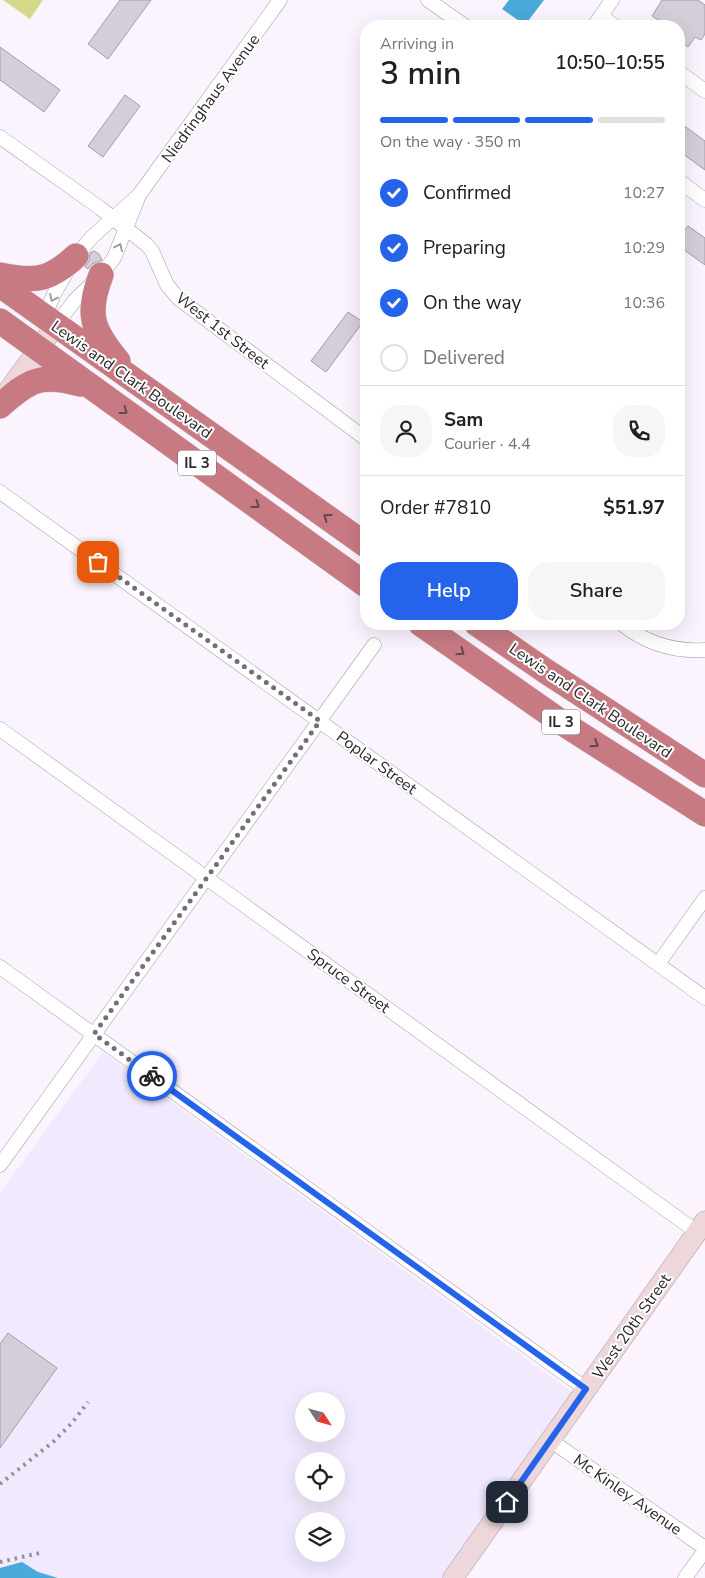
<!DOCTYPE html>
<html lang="en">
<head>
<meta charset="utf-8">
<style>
  :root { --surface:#fff; --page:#f6f6f6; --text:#202124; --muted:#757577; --line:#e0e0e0; --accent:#2563eb }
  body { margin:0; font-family:"Nunito Sans",sans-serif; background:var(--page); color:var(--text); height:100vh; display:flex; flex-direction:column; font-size:19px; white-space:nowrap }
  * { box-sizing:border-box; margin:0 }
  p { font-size:16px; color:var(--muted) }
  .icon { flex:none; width:28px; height:28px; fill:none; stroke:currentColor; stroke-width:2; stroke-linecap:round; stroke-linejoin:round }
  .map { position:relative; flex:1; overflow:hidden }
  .drawer { position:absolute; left:360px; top:20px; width:325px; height:610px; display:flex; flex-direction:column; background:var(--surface); border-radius:20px; box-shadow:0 5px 20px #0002 }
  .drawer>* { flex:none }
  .needle { width:32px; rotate:126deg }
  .tools { position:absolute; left:295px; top:1392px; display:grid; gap:10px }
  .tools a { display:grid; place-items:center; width:50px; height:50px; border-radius:50%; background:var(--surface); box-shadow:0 5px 20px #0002; font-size:25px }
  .pin { position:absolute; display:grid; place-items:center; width:42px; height:42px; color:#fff; margin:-21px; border-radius:10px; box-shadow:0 2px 8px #0006 }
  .courier { position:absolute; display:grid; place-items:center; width:50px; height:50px; margin:-25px; border:4px solid #2563eb; border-radius:50%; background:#fff; color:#222; box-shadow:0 1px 6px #0007 }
  .headline em { font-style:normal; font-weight:600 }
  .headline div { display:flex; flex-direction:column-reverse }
  .headline { display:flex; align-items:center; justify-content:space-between; height:85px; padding:0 20px }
  h1 { font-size:32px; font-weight:600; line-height:38px }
  .bar { display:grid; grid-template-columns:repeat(4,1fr); gap:8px 5px; align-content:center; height:60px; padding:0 20px }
  .bar i { height:6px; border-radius:4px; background:var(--line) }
  .bar .on { background:var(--accent) }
  .bar p { grid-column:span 4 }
  .line { display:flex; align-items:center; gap:12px; padding:0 20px; border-top:1px solid var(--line) }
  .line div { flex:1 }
  .round { display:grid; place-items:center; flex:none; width:52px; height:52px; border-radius:20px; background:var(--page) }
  ol { padding:0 20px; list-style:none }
  li { display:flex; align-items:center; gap:15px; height:55px }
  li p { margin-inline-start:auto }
  li .icon { padding:5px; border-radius:50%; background:var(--accent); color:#fff; stroke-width:4 }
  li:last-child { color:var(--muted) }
  li i { width:28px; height:28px; border:2px solid var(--line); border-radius:50% }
  .primary-button { display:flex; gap:10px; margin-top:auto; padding:10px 20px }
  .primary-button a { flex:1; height:58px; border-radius:20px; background:var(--accent); color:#fff; font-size:20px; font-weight:600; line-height:58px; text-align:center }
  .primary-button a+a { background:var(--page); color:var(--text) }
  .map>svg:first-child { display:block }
  .industrial { fill:#f1e9fe; fill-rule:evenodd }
  .green { fill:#d5da8a }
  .water { fill:#48abdb }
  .building { fill:#d5cdd8; stroke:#a49ca7 }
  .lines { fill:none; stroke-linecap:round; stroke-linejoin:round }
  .street-casing { stroke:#a49ca7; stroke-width:15 }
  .secondary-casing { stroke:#a49ca7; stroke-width:21 }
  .highway-casing { stroke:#d5d4d5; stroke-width:26 }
  .street { stroke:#fff; stroke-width:14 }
  .secondary { stroke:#eed7da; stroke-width:20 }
  .highway { stroke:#c87a83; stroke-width:25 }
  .rail { stroke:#938e95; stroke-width:4; stroke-dasharray:2.5 5; stroke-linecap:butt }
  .oneway { stroke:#a09ea0 }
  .oneway2 { stroke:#62454a }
  .done { stroke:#746f76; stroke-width:5; stroke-dasharray:0 9 }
  .route { stroke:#2563eb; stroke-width:6 }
  .labels { text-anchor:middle; stroke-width:4; stroke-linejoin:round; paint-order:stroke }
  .shield { fill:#fff; stroke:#6b686b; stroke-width:1 }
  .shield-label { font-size:15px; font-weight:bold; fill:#2b282c }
  .street-label { font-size:16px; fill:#2b282c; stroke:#fff }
</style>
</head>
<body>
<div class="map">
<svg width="705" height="1578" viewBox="0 0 705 1578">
  <rect width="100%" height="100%" fill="#fbf4fe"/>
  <path class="industrial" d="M 103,1052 L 572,1392 L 442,1578 L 0,1578 L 0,1193 ZM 304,1401 L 336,1401 L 336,1434 L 304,1434 ZM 304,1461 L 336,1461 L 336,1494 L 304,1494 ZM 304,1521 L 336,1521 L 336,1554 L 304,1554 Z"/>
  <path class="green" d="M 3,0 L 43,0 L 30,19 Z"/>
  <path class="water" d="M 509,0 L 544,0 L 525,25 L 502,9 Z
    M 22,1562 L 38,1572 L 58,1578 L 0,1578 L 0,1568 Z"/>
  <path class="building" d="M 120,0 L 151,0 L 108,59 L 88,44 Z
    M 662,0 L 698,0 L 705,5 L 705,34 L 701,40 L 695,37 L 688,47 L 679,41 L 679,26 L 668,26 L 652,16 Z
    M 0,47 L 60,90 L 44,112 L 0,80 Z
    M 125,95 L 140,106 L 103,157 L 88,146 Z
    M 679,122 L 705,141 L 705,170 L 679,151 Z
    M 688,226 L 705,238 L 705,265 L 679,246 L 679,238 Z
    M 94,251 L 99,254 L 102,260 L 92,264 L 88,269 L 85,267 L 89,261 L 90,253 Z
    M 348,312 L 363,322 L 326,372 L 311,361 Z
    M 8,1333 L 57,1368 L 0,1448 L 0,1344 Z"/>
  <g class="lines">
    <g class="street-casing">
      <path id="street" d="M 428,0 L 465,26
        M 601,16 L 615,26
        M 594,26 L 612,0
        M 679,72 L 705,91
        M 0,137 L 100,208 L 147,245 L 152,251 L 167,285 L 179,299 L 366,439
        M 679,181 L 705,200
        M 44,317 L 54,294 L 76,256 L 92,237 L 139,195 L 280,0
        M 56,325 L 75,300 L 101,275 L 114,258 L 138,198
        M 0,492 L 705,998
        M 622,624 C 646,643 674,652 705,650
        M 0,729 L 697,1232
        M 658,964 L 705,898
        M 0,967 L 586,1389
        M 0,1165 L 374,645
        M 550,1440 L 705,1548
        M 685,1578 L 705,1550"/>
    </g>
    <g class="secondary-casing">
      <path id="secondary" d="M 3,398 L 56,325
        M 453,1578 L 705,1221"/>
    </g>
    <g class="highway-casing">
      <path id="highway" d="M 0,275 C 35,282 49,281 76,256
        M 101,275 C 86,314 92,330 118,361
        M 0,285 L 366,545
        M 0,321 L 366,585
        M 0,406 C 29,380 41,373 80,384
        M 421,624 L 564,724 L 705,814
        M 477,624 L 544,670 L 705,775"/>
    </g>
    <use href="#street" class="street"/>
    <use href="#secondary" class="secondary"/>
    <use href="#highway" class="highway"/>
    <path class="rail" d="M 0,1484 L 53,1442 L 72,1423 L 88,1402
      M 0,1562 L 44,1552"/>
  </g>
  <defs><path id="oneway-chevron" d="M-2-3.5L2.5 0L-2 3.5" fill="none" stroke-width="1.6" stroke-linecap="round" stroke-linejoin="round" transform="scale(1.25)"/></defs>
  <g class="oneway">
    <use href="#oneway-chevron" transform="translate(119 247) rotate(-65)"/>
    <use href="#oneway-chevron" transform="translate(53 298) rotate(115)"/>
  </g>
  <g class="oneway2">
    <use href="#oneway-chevron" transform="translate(124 411) rotate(36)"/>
    <use href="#oneway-chevron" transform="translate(256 505) rotate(36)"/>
    <use href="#oneway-chevron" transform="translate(327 517) rotate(-144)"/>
    <use href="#oneway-chevron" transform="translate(461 652) rotate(35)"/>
    <use href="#oneway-chevron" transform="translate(595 744) rotate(33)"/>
  </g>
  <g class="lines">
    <path class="done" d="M 98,562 L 320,721 L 94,1034 L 152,1076"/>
    <path class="route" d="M 152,1076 L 586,1389 L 507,1502"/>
  </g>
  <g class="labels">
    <g class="shield">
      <rect x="178" y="450.5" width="38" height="25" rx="4"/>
      <rect x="542" y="709.5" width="38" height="25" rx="4"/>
    </g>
    <g class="shield-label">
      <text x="197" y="468">IL 3</text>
      <text x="561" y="727">IL 3</text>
    </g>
    <g class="street-label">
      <text transform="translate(210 98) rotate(-54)" y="6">Niedringhaus Avenue</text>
      <text transform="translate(223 330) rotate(38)" y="6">West 1st Street</text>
      <text transform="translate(132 379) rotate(35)" y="6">Lewis and Clark Boulevard</text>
      <text transform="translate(591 700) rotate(34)" y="6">Lewis and Clark Boulevard</text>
      <text transform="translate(377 762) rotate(36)" y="6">Poplar Street</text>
      <text transform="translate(349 980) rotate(36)" y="6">Spruce Street</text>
      <text transform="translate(631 1326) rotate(-55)" y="6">West 20th Street</text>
      <text transform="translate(628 1494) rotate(35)" y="6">Mc Kinley Avenue</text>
    </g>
  </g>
</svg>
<div class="tools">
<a><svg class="needle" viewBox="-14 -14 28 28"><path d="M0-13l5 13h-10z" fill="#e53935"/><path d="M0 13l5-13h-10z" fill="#757577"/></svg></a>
<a><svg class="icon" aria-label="locate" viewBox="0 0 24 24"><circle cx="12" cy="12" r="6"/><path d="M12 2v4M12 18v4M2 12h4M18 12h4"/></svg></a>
<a><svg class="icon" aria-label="layers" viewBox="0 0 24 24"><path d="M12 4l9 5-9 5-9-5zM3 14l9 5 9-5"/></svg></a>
</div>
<div class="pin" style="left:98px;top:562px;background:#ea580c"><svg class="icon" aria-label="bag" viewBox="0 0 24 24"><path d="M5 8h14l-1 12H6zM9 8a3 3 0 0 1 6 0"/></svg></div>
<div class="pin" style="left:507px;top:1502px;background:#1f2937"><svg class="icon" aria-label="home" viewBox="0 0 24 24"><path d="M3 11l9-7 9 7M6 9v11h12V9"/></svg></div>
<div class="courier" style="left:152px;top:1076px"><svg class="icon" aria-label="bike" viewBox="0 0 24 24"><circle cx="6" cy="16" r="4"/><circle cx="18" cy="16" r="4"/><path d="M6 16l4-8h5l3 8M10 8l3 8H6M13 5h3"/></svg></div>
<section class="drawer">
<div class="headline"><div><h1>3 min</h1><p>Arriving in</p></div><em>10:50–10:55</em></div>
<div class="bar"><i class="on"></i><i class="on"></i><i class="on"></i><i></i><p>On the way · 350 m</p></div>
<ol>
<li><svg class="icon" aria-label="check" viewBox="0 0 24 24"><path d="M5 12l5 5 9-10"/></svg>Confirmed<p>10:27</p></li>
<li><svg class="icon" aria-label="check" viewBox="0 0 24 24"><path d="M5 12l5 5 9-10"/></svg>Preparing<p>10:29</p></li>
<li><svg class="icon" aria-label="check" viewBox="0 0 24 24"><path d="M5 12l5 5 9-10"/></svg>On the way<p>10:36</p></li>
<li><i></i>Delivered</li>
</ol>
<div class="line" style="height:90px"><a class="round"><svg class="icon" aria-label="person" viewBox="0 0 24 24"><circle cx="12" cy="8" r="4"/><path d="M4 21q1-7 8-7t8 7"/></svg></a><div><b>Sam</b><p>Courier · 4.4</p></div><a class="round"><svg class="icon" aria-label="phone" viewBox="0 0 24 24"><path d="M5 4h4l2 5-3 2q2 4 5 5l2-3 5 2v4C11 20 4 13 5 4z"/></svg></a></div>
<div class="line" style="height:65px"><div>Order #7810</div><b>$51.97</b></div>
<div class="primary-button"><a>Help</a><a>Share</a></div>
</section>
</div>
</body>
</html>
